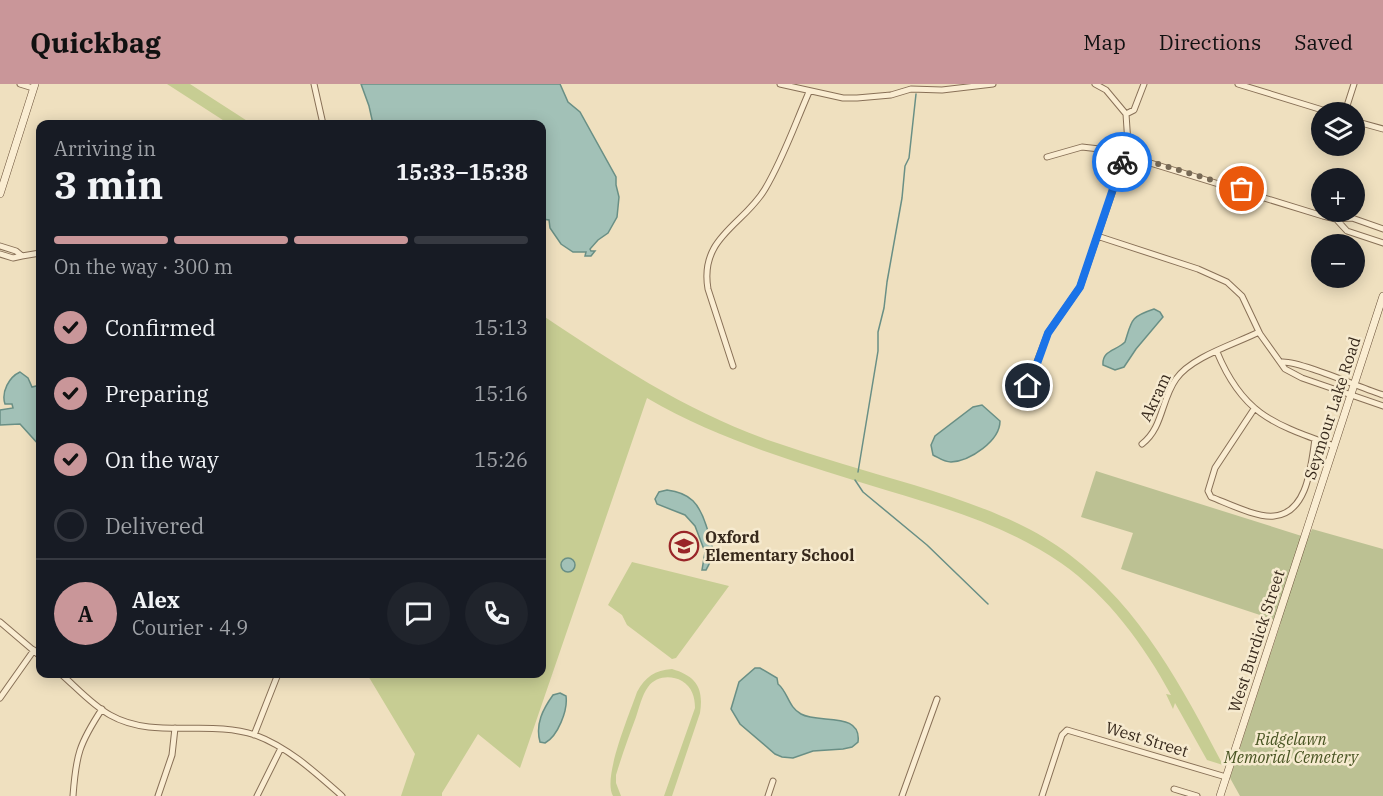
<!DOCTYPE html>
<html lang="en">
<head>
<meta charset="utf-8">
<style>
  :root { --surface:#171b24; --page:#20242c; --text:#f1f3f6; --muted:#9ea1a6; --line:#363941; --accent:#c99699 }
  body { margin:0; font-family:"IBM Plex Serif",serif; background:var(--page); color:var(--text); height:100vh; display:flex; flex-direction:column; font-size:22px; white-space:nowrap }
  * { box-sizing:border-box; margin:0 }
  p { font-size:20px; color:var(--muted) }
  .icon { flex:none; width:33px; height:33px; fill:none; stroke:currentColor; stroke-width:2; stroke-linecap:round; stroke-linejoin:round }
  .map { position:relative; flex:1; overflow:hidden }
  .panel { position:absolute; left:36px; top:36px; width:510px; height:558px; display:flex; flex-direction:column; background:var(--surface); border-radius:12px; box-shadow:0 3px 15px #0003 }
  .panel>* { flex:none }
  .fabs { position:absolute; left:1311px; top:18px; display:grid; gap:12px }
  .fabs a { display:grid; place-items:center; width:54px; height:54px; border-radius:50%; background:var(--surface); box-shadow:0 3px 15px #0003; font-size:30px }
  .pin { position:absolute; display:grid; place-items:center; width:51px; height:51px; color:#fff; margin:-26px; border:3px solid #fff; border-radius:50%; box-shadow:0 2px 6px #0007 }
  .courier { position:absolute; display:grid; place-items:center; width:60px; height:60px; margin:-30px; border:4px solid #1a73e8; border-radius:50%; background:#fff; color:#222; box-shadow:0 2px 8px #0007 }
  .overview em { font-style:normal; font-weight:700 }
  .overview div { display:flex; flex-direction:column-reverse }
  .overview { display:flex; align-items:center; justify-content:space-between; height:102px; padding:0 18px }
  h1 { font-size:39px; font-weight:700; line-height:45px }
  .bar { display:grid; grid-template-columns:repeat(4,1fr); gap:9px 6px; align-content:center; height:72px; padding:0 18px }
  .bar i { height:8px; border-radius:4px; background:var(--line) }
  .bar .on { background:var(--accent) }
  .bar p { grid-column:span 4 }
  .line { display:flex; align-items:center; gap:15px; padding:0 18px; border-top:2px solid var(--line) }
  .line div { flex:1 }
  .round { display:grid; place-items:center; flex:none; width:63px; height:63px; border-radius:32px; background:var(--page) }
  ol { padding:0 18px; list-style:none }
  li { display:flex; align-items:center; gap:18px; height:66px }
  li p { margin-inline-start:auto }
  li .icon { padding:6px; border-radius:50%; background:var(--accent); color:#111; stroke-width:4 }
  li:last-child { color:var(--muted) }
  li i { width:33px; height:33px; border:3px solid var(--line); border-radius:50% }
  header { display:flex; align-items:center; gap:36px; box-sizing:border-box; height:84px; padding:0 30px; background:var(--accent); color:#111 }
  header strong { font-size:28px }
  nav { display:flex; gap:33px; margin-inline-start:auto; font-size:21px }
  .map>svg:first-child { display:block }
  .green { fill:#c7cd93 }
  .cemetery { fill:#bcc193 }
  .water { fill:#a2c1b7; stroke:#698f85; stroke-width:1.5 }
  .lines { fill:none; stroke-linecap:round; stroke-linejoin:round }
  .stream { stroke:#698f85; stroke-width:1.5 }
  .street-casing { stroke:#887057; stroke-width:7 }
  .secondary-casing { stroke:#6a513a; stroke-width:8 }
  .street { stroke:#faedd2; stroke-width:5 }
  .secondary { stroke:#faedd2; stroke-width:7 }
  .done { stroke:#776955; stroke-width:6; stroke-dasharray:0 10.8 }
  .route { stroke:#1a73e8; stroke-width:8 }
  .labels { text-anchor:middle; stroke-width:5; stroke-linejoin:round; paint-order:stroke }
  .street-label { font-size:16px; fill:#37291c; stroke:#f6eacf }
  .poi-label { font-size:16px; font-weight:bold; fill:#37291c; stroke:#f6eacf; text-anchor:start }
  .park-label { font-size:16px; font-style:italic; fill:#485422; stroke:#f6eacf }
</style>
</head>
<body>
<header>
<strong>Quickbag</strong>
<nav><a>Map</a><a>Directions</a><a>Saved</a></nav>
</header>
<div class="map">
<svg width="1383" height="712" viewBox="0 0 1383 712">
  <rect width="100%" height="100%" fill="#efe0bf"/>
  <path class="green" d="M 167,0 L 190,0 L 252,40 L 229,40 Z
    M 542,231 C 615,280 688,328 771,357 C 818,373 866,387 914,401 C 968,418 1024,436 1070,471 C 1142,526 1182,603 1223,681 L 1207,676 L 1175,619 L 1173,625 L 1166,610 L 1171,611 C 1144,561 1108,512 1061,479 C 1009,443 949,425 889,407 C 806,381 722,358 647,314 L 520,684 L 478,650 L 442,709 L 442,712 L 401,712 L 415,670 L 367,590 L 542,590 Z
    M 632,478 L 729,502 L 676,574 L 672,575 L 627,541 L 622,531 L 608,521 Z
    M 672,585 C 696,592 704,604 700,629 L 672,712 L 664,712 L 695,624 C 695,613 692,603 682,597 C 671,591 656,592 648,603 C 642,611 639,624 636,633 C 629,652 622,671 616,691 L 616,699 L 621,712 L 613,712 C 602,694 630,629 637,608 C 645,593 655,586 672,585 Z"/>
  <path class="cemetery" d="M 1096,387 L 1308,454 L 1312,445 L 1383,465 L 1383,712 L 1240,712 L 1230,694 L 1281,538 L 1121,485 L 1133,449 L 1081,433 Z"/>
  <path class="water" d="M 361,0 L 560,0 L 568,18 L 580,28 L 616,93 L 616,101 L 619,113 L 617,133 L 608,149 L 598,156 L 590,165 L 591,167 L 595,167 L 591,172 L 585,172 L 586,168 L 573,168 L 561,160 L 550,144 L 549,136 L 542,135 L 542,40 L 373,40 L 369,22 Z
    M 1154,225 L 1160,228 L 1163,233 L 1136,265 L 1124,283 L 1115,286 L 1103,281 C 1102,266 1116,267 1125,258 C 1132,236 1130,233 1154,225 Z
    M 20,288 L 28,294 L 32,303 L 40,301 L 40,362 L 20,340 L 0,341 L 0,326 L 13,324 L 12,320 L 5,320 C 1,308 9,293 20,288 Z
    M 982,321 L 1000,337 C 1000,357 970,377 951,378 C 944,378 939,374 933,371 L 931,361 L 935,352 L 973,323 Z
    M 667,406 C 691,409 699,420 706,441 C 712,460 717,467 706,486 L 702,486 L 705,468 L 695,442 L 685,431 L 657,420 L 655,415 L 659,408 Z
    M561 481a7 7 0 1 1 14 0a7 7 0 1 1-14 0Z
    M 755,584 L 760,584 L 777,594 L 778,600 C 788,608 788,623 801,630 C 819,640 862,627 858,658 L 852,663 L 843,665 L 813,667 L 793,674 L 782,673 L 775,670 L 740,640 L 731,625 L 739,598 Z
    M 560,609 L 566,612 C 568,626 558,652 545,659 L 540,658 C 535,640 543,625 553,611 Z"/>
  <g class="lines">
    <path class="stream" d="M 858,388 L 878,267 L 878,248 L 884,224 L 887,198 L 902,114 L 905,82 L 909,74 L 916,10
      M 855,396 L 863,408 L 927,461 L 988,520"/>
    <g class="street-casing">
      <path id="street" d="M 20,0 L 33,4
        M 314,0 L 323,40
        M 780,0 L 843,14 L 857,14 L 891,11 L 911,5 L 942,6 L 993,0
        M 1095,0 L 1106,6 L 1126,30
        M 1238,0 L 1329,28
        M 1345,28 L 1354,0
        M 1126,30 L 1134,26 L 1144,0
        M 1354,37 L 1383,45
        M 1047,73 L 1082,63 L 1108,66 L 1323,132 L 1336,135 L 1352,134 L 1383,145
        M 1336,135 L 1347,147 L 1383,159
        M 1097,152 L 1198,185 L 1227,198 L 1242,212 L 1260,250 L 1285,285 L 1302,294 L 1383,322
        M 0,162 L 16,167 L 22,172 L 13,174 L 0,170
        M 22,172 L 40,169
        M 1217,268 C 1243,331 1274,340 1334,362
        M 1282,278 C 1300,277 1361,304 1383,311
        M 733,282 L 708,205 C 699,153 744,141 765,105 C 783,75 795,40 809,8
        M1025 296a8 8 0 1 1 16 0a8 8 0 1 1-16 0Z
        M 1033,288 L 1048,249 L 1080,203 L 1125,71 L 1128,60 L 1126,30
        M 1254,325 L 1215,384 L 1208,407 L 1211,413 C 1227,419 1257,434 1274,432 C 1308,429 1311,381 1315,355
        M 1142,360 C 1163,344 1161,316 1176,295 C 1191,273 1235,260 1259,248
        M 0,538 L 40,572
        M 61,590 C 76,603 92,621 110,631 C 154,656 209,635 255,651 C 288,663 316,689 342,712
        M 0,614 L 34,566
        M 254,651 L 278,590
        M 1174,705 L 1197,712
        M 73,712 C 76,671 79,660 102,625
        M 158,712 L 172,671 L 175,644
        M 257,712 L 281,664
        M 768,712 L 773,697
        M 902,712 L 937,615
        M 1042,712 L 1062,651 L 1067,646 L 1226,693"/>
    </g>
    <g class="secondary-casing">
      <path id="secondary" d="M 0,110 L 35,0
        M 1220,712 L 1383,212"/>
    </g>
    <use href="#street" class="street"/>
    <use href="#secondary" class="secondary"/>
  </g>
  <g class="lines">
    <path class="done" d="M 1122,78 L 1125,70 L 1242,105"/>
    <path class="route" d="M 1028,302 L 1026,299 L 1026,293 L 1034,288 L 1048,249 L 1080,203 L 1122,78"/>
  </g>
  <defs>
    <g id="school-ring" transform="scale(1.5)"><circle r="9.5" fill="#f6eacf" stroke="#992528" stroke-width="1.5"/><path d="M0-5L7-2L0 1L-7-2ZM-4 1L0 2.5L4 1V4Q0 6-4 4Z" fill="#992528"/></g>
  </defs>
  <g fill-rule="evenodd">
    <use href="#school-ring" x="684" y="462"/>
  </g>
  <g class="labels">
    <g class="street-label">
      <text transform="translate(1155 313) rotate(-65)" y="6">Akram</text>
      <text transform="translate(1332 324) rotate(-72)" y="6">Seymour Lake Road</text>
      <text transform="translate(1256 557) rotate(-72)" y="6">West Burdick Street</text>
      <text transform="translate(1147 655) rotate(17)" y="6">West Street</text>
    </g>
    <g class="poi-label">
      <text x="705" y="459">Oxford<tspan x="705" dy="18">Elementary School</tspan></text>
    </g>
    <g class="park-label">
      <text x="1291" y="661">Ridgelawn<tspan x="1291" dy="18">Memorial Cemetery</tspan></text>
    </g>
  </g>
</svg>
<div class="fabs">
<a><svg class="icon" aria-label="layers" viewBox="0 0 24 24"><path d="M12 4l9 5-9 5-9-5zM3 14l9 5 9-5"/></svg></a>
<a>+</a>
<a>−</a>
</div>
<div class="pin" style="left:1242px;top:105px;background:#ea580c"><svg class="icon" aria-label="bag" viewBox="0 0 24 24"><path d="M5 8h14l-1 12H6zM9 8a3 3 0 0 1 6 0"/></svg></div>
<div class="pin" style="left:1028px;top:302px;background:#1f2937"><svg class="icon" aria-label="home" viewBox="0 0 24 24"><path d="M3 11l9-7 9 7M6 9v11h12V9"/></svg></div>
<div class="courier" style="left:1122px;top:78px"><svg class="icon" aria-label="bike" viewBox="0 0 24 24"><circle cx="6" cy="16" r="4"/><circle cx="18" cy="16" r="4"/><path d="M6 16l4-8h5l3 8M10 8l3 8H6M13 5h3"/></svg></div>
<section class="panel">
<div class="overview"><div><h1>3 min</h1><p>Arriving in</p></div><em>15:33–15:38</em></div>
<div class="bar"><i class="on"></i><i class="on"></i><i class="on"></i><i></i><p>On the way · 300 m</p></div>
<ol>
<li><svg class="icon" aria-label="check" viewBox="0 0 24 24"><path d="M5 12l5 5 9-10"/></svg>Confirmed<p>15:13</p></li>
<li><svg class="icon" aria-label="check" viewBox="0 0 24 24"><path d="M5 12l5 5 9-10"/></svg>Preparing<p>15:16</p></li>
<li><svg class="icon" aria-label="check" viewBox="0 0 24 24"><path d="M5 12l5 5 9-10"/></svg>On the way<p>15:26</p></li>
<li><i></i>Delivered</li>
</ol>
<div class="line" style="height:108px"><b class="round" style="background:var(--accent);color:#111">A</b><div><b>Alex</b><p>Courier · 4.9</p></div><a class="round"><svg class="icon" aria-label="chat" viewBox="0 0 24 24"><path d="M4 5h16v11H9l-5 4z"/></svg></a><a class="round"><svg class="icon" aria-label="phone" viewBox="0 0 24 24"><path d="M5 4h4l2 5-3 2q2 4 5 5l2-3 5 2v4C11 20 4 13 5 4z"/></svg></a></div>
</section>
</div>
</body>
</html>
